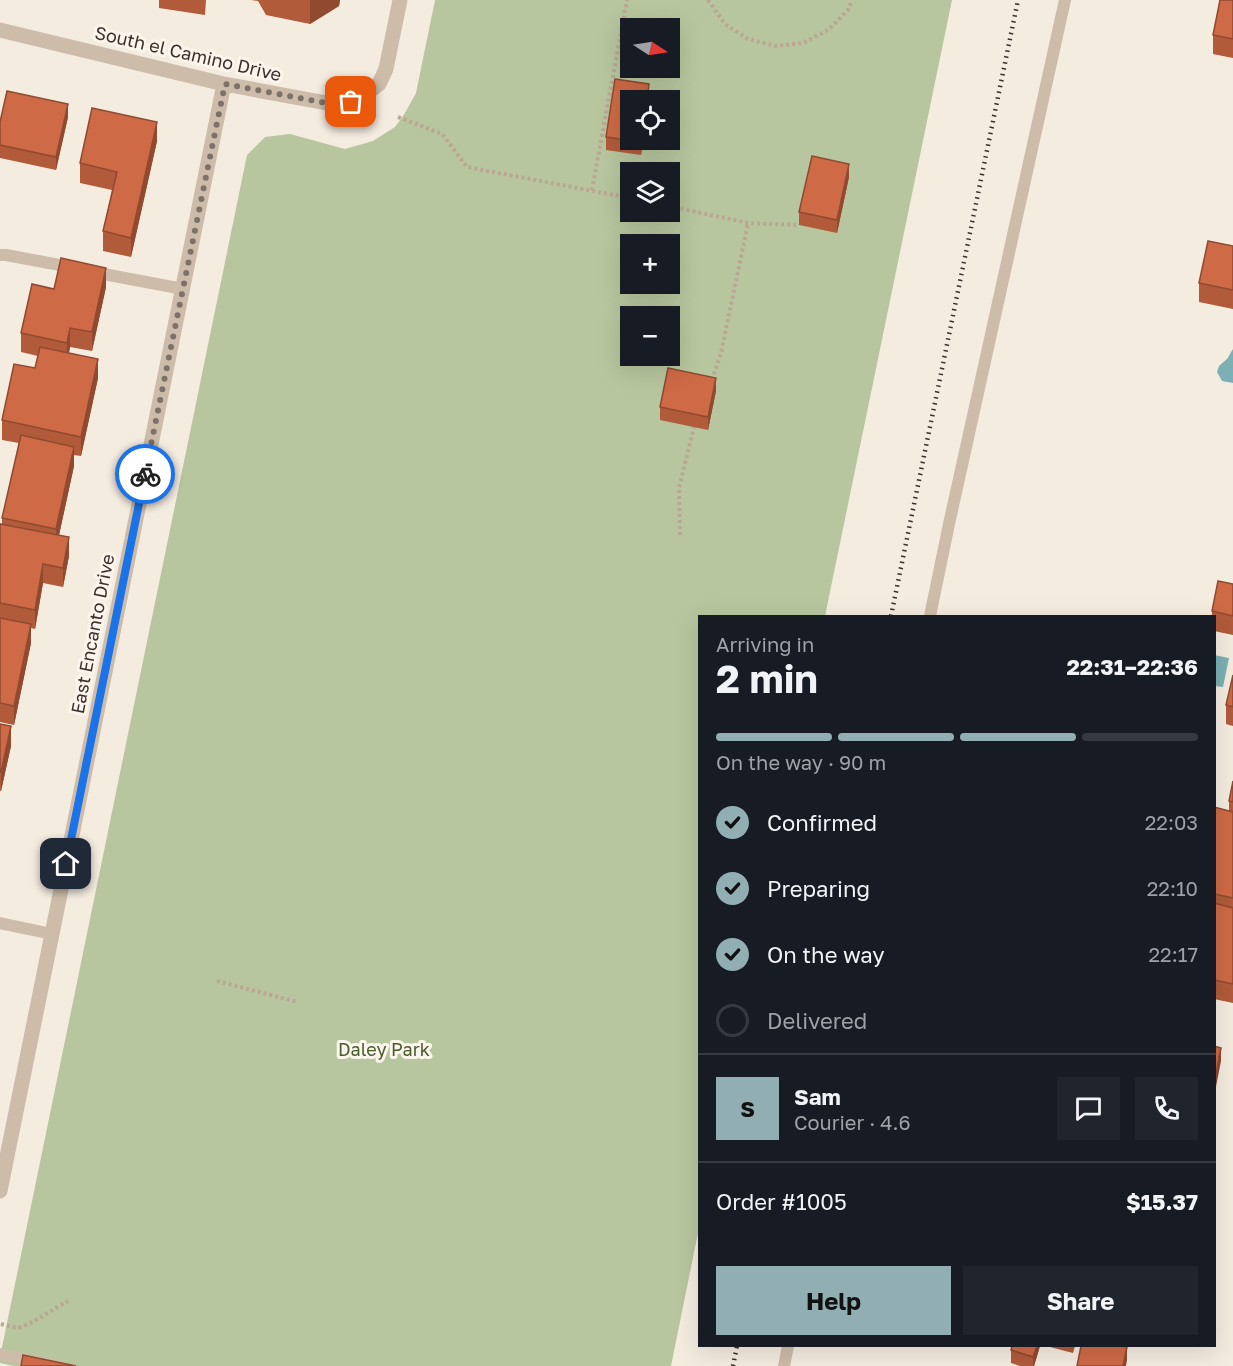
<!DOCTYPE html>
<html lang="en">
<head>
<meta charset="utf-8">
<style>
  :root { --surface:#171b24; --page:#20242c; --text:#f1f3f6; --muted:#9ea1a6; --line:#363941; --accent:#91aeb3 }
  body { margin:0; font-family:"Golos Text",sans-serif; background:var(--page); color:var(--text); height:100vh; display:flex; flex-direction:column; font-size:22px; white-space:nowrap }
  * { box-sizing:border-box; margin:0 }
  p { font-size:20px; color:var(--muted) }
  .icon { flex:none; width:33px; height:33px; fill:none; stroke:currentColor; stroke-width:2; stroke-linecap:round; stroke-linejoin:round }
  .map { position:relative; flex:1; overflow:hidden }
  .sheet { position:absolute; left:698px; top:615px; width:518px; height:732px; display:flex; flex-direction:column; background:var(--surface); border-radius:0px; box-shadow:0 6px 24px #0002 }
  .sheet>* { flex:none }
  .needle { width:39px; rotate:102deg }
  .controls { position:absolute; left:620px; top:18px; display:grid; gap:12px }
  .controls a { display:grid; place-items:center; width:60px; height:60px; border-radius:0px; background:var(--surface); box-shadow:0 6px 24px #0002; font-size:30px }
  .pin { position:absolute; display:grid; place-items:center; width:51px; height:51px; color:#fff; margin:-26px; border-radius:12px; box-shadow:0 3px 9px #0006 }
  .courier { position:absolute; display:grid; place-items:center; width:60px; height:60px; margin:-30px; border:4px solid #1a73e8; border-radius:50%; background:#fff; color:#222; box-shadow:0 2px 8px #0007 }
  .summary em { font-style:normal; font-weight:700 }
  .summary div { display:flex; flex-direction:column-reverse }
  .summary { display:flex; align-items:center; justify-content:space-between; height:102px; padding:0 18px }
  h1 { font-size:39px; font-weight:700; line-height:45px }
  .bar { display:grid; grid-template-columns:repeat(4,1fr); gap:9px 6px; align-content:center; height:72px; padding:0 18px }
  .bar i { height:8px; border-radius:4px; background:var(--line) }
  .bar .active { background:var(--accent) }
  .bar p { grid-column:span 4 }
  .line { display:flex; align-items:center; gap:15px; padding:0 18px; border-top:2px solid var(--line) }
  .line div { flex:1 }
  .round { display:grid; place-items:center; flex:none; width:63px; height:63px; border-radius:0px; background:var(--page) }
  ol { padding:0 18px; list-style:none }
  li { display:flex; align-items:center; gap:18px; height:66px }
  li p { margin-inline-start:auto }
  li .icon { padding:6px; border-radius:50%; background:var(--accent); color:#111; stroke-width:4 }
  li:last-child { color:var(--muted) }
  li i { width:33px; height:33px; border:3px solid var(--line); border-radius:50% }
  .action { display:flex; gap:12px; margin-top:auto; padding:12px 18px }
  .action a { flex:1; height:69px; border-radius:0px; background:var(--accent); color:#111; font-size:24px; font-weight:700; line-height:69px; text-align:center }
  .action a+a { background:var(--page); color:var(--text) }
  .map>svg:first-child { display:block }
  .green { fill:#b7c69e; fill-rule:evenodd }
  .water { fill:#7cb0b4 }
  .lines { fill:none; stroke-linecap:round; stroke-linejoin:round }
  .path { stroke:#baa694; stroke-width:4; stroke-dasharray:3 3; stroke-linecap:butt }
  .lane { stroke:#cebcaa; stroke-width:12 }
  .street { stroke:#cebcaa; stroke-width:15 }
  .rail { stroke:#3c302a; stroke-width:4.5; stroke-dasharray:1.5 4.5; stroke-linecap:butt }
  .wall { fill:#b15b3b }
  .shaded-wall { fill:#904a30 }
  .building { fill:#ce6a45; stroke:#904a30; stroke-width:1.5 }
  .done { stroke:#7d726a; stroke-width:6; stroke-dasharray:0 10.8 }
  .route { stroke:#1a73e8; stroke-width:8 }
  .labels { text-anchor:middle; stroke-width:6; stroke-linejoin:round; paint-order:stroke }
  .street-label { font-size:18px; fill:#3c302a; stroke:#fcf5ed }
  .park-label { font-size:18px; fill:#495c2c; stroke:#fcf5ed }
</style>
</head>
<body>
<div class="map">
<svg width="1233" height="1366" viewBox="0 0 1233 1366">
  <rect width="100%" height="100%" fill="#f5ece0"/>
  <path class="green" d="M 435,0 L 952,0 L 825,616 L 699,616 L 699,1228 L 671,1366 L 14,1366 L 0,1363 L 0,1357 L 247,155 L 265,137 L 290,134 L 345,149 L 373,141 L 395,127 L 405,113 L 416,93 ZM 630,28 L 669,28 L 669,68 L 630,68 ZM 630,100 L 669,100 L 669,140 L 630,140 ZM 630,172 L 669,172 L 669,212 L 630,212 ZM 630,244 L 669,244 L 669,284 L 630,284 ZM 630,316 L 669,316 L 669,356 L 630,356 Z"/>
  <path class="water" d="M 1233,349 L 1233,383 L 1222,381 L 1217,372 L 1219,366 L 1227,359 Z
    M 1214,655 L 1229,658 L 1223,687 L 1214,686 Z"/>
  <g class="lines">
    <path class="path" d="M 708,0 L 725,24 L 748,39 L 775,46 L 803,43 L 828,30 L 848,10 L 852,0
      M 398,117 L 442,134 L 467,167 L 630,198
      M 592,190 L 627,0
      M 669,206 L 748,223 L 799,225
      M 712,380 L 721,353 L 748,223
      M 680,535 L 679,488 L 694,427
      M 217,981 L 298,1002
      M 1,1324 L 18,1328 L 29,1324 L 68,1301"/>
    <path class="lane" d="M 0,255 L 6,255 L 76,268
      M 93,272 L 183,289
      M 930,616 L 949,524 L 1065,0
      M 0,923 L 52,934
      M 0,1354 L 57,1366
      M 784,1366 L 788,1346"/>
    <path class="street" d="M 0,30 L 224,84 L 332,104 L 350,102 L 367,93 L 379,84 L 386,69 L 400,0
      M 0,1191 L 224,84"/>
    <path class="rail" d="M 891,616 L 1018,0
      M 733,1366 L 737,1346"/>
  </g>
  <path class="wall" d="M 159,0 L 206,0 L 205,15 L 159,8 Z
    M 251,0 L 340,0 L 339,6 L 310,24 L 266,15 L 258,1 Z
    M 1233,0 L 1233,58 L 1213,54 L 1213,35 Z
    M 615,79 L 649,84 L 649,100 L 630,100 L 630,140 L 643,140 L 641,155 L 606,150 L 606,137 Z
    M 68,117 L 56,170 L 0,158 L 0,122 Z
    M 157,141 L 131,257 L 103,251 L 103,231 L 112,190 L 80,183 L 80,163 Z
    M 849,177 L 837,233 L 799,225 L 799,212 Z
    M 1233,246 L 1233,309 L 1199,302 L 1199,283 Z
    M 106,287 L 92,351 L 70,347 L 69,353 L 98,378 L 81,456 L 74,455 L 74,466 L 59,535 L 69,556 L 63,587 L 43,583 L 35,629 L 31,628 L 31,643 L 14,725 L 0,722 L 0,523 L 2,524 L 2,518 L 19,443 L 2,440 L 2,420 L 35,368 L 38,356 L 21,352 L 21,333 L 54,289 Z
    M 716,391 L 708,430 L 660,420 L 660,407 Z
    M 1233,584 L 1233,635 L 1214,631 L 1214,616 L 1212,616 L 1212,611 Z
    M 1233,675 L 1233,726 L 1226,724 L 1226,705 Z
    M 0,724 L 11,746 L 1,791 L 0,791 Z
    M 1233,781 L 1233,1003 L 1214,999 L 1214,807 L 1229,811 L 1229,801 Z
    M 1012,1346 L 1040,1346 L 1034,1366 L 1020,1366 L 1011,1363 L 1011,1350 Z
    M 1046,1346 L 1075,1346 L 1073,1353 Z"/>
  <path class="shaded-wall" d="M 310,0 L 340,0 L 339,6 L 310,24 Z
    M 649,84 L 649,100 L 647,100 Z
    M 68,104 L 68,117 L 56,170 L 56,157 Z
    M 157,122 L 157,141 L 131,257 L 131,238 Z
    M 641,140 L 643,140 L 641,155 Z
    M 849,164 L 849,177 L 837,233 L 837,220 Z
    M 106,268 L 106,287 L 92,351 L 92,332 Z
    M 70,328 L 70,347 L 67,362 L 67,343 Z
    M 98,359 L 98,378 L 81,456 L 81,437 Z
    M 716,378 L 716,391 L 708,430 L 708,417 Z
    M 74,447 L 74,466 L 56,549 L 56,529 Z
    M 69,537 L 69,556 L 63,587 L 63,568 Z
    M 43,564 L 43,583 L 35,629 L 35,610 Z
    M 31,624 L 31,643 L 14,725 L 14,706 Z
    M 11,726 L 11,746 L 1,791 L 1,772 Z
    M 1221,1048 L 1221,1061 L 1214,1097 L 1214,1084 Z
    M 1037,1346 L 1040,1346 L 1034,1366 L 1033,1366 L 1033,1357 Z
    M 1127,1347 L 1127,1360 L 1126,1366 L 1123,1366 Z"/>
  <path class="building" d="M 1220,0 L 1233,0 L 1233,39 L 1213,35 Z
    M 615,79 L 649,84 L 647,100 L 630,100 L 630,140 L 641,140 L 641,142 L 606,137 Z
    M 7,91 L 68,104 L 56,157 L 0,145 L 0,122 Z
    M 92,108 L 157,122 L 131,238 L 103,231 L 117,172 L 80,163 Z
    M 812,156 L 849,164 L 837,220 L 799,212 Z
    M 1208,241 L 1233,246 L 1233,290 L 1199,283 Z
    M 61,258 L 106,268 L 92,332 L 70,328 L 67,343 L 21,333 L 32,284 L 54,289 Z
    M 40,347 L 98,359 L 81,437 L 2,420 L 14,364 L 35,368 Z
    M 668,368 L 716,378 L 708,417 L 660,407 Z
    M 21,435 L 74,447 L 56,529 L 2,518 Z
    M 0,524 L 69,537 L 63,568 L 43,564 L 35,610 L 0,603 Z
    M 1218,581 L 1233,584 L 1233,616 L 1212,611 Z
    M 0,618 L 31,624 L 14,706 L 0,703 Z
    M 1233,675 L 1233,707 L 1226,705 Z
    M 0,724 L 11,726 L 1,772 L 0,772 Z
    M 1233,781 L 1233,802 L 1229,801 Z
    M 1214,807 L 1233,812 L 1233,898 L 1214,894 Z
    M 1214,903 L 1233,908 L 1233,984 L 1214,980 Z
    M 1214,1046 L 1221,1048 L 1214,1084 Z
    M 1012,1346 L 1037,1346 L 1033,1357 L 1011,1350 Z
    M 1081,1346 L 1121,1346 L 1127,1347 L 1123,1366 L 1077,1366 Z
    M 23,1355 L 76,1366 L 21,1366 Z"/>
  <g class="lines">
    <path class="done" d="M 145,474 L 225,84 L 332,104 L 351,102"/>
    <path class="route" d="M 66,864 L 145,474"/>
  </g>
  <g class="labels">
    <g class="street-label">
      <text transform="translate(188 54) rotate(13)" y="6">South el Camino Drive</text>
      <text transform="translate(93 634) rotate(-79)" y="6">East Encanto Drive</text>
    </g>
    <g class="park-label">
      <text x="384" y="1056">Daley Park</text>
    </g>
  </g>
</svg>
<div class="controls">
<a><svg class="needle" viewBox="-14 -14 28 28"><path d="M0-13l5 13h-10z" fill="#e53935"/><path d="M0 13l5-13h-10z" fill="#9ea1a6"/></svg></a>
<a><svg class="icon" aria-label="locate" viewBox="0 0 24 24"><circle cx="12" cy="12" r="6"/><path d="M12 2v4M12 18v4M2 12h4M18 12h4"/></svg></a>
<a><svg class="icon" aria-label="layers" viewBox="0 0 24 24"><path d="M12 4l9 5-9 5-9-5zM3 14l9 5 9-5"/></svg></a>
<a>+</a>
<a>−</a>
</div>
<div class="pin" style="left:351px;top:102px;background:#ea580c"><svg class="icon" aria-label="bag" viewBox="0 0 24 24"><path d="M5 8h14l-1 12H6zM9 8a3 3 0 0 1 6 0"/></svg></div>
<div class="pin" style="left:66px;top:864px;background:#1f2937"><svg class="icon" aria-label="home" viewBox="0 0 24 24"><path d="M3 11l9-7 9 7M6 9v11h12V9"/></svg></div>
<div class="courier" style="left:145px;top:474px"><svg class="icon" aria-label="bike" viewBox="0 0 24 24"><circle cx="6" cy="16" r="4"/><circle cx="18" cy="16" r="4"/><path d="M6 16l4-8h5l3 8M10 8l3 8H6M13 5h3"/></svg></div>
<section class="sheet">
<div class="summary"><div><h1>2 min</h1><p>Arriving in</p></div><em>22:31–22:36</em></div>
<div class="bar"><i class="active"></i><i class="active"></i><i class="active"></i><i></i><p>On the way · 90 m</p></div>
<ol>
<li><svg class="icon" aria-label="check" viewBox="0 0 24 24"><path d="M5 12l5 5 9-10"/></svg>Confirmed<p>22:03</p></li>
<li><svg class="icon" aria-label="check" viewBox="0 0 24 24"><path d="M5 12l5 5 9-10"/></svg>Preparing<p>22:10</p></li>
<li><svg class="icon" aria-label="check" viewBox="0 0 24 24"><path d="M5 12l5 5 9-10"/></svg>On the way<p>22:17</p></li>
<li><i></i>Delivered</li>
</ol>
<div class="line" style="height:108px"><b class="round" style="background:var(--accent);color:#111">S</b><div><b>Sam</b><p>Courier · 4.6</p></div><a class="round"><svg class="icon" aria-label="chat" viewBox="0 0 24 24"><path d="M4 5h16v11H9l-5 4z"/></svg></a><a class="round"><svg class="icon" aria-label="phone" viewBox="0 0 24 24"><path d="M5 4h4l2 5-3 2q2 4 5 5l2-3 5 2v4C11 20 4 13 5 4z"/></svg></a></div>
<div class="line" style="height:78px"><div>Order #1005</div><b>$15.37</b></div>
<div class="action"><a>Help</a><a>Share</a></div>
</section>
</div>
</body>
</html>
